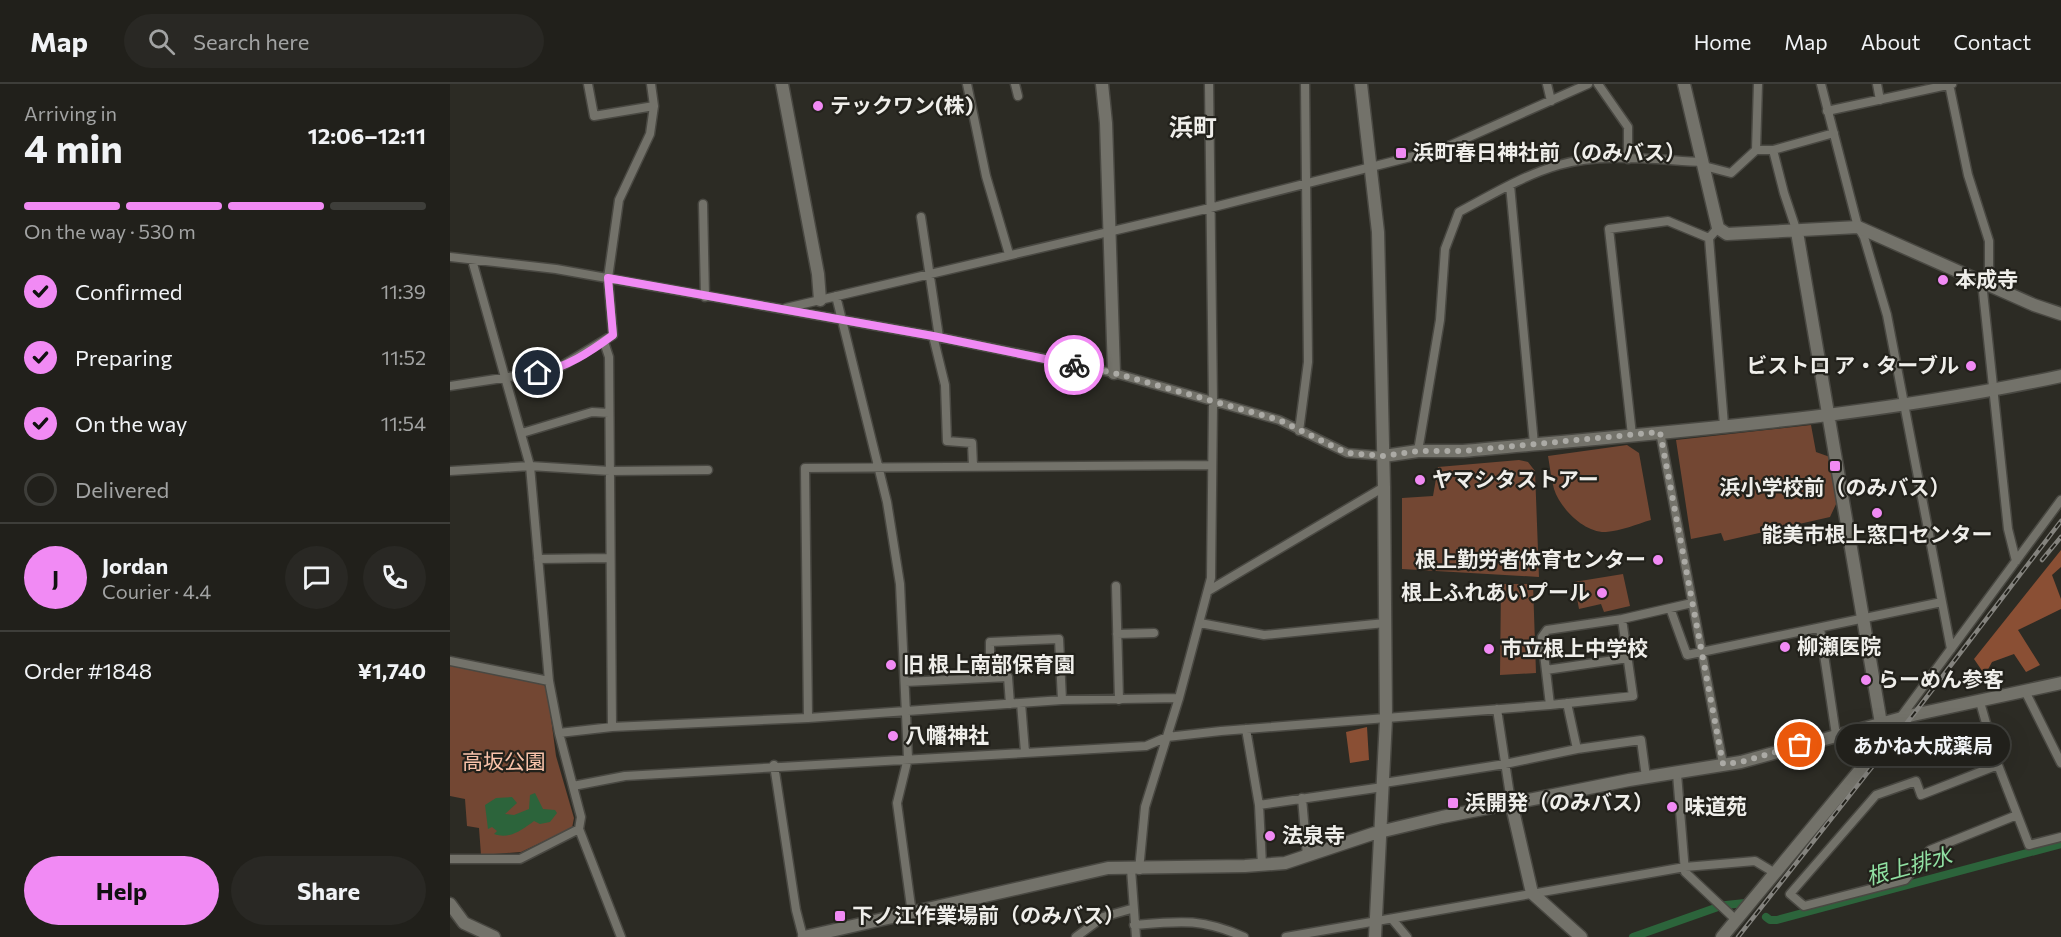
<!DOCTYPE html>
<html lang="en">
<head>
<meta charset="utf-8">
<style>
  :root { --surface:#21201b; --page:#292824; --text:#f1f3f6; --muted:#a2a3a3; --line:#3e3e3a; --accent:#f18af4 }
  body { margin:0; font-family:Commissioner,"Noto Sans JP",sans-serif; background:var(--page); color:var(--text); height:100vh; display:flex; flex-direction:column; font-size:22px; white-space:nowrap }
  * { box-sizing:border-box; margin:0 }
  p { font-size:20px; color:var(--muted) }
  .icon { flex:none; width:33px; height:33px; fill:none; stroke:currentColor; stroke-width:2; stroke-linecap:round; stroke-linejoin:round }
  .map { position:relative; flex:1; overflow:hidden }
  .drawer { display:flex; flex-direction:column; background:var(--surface); width:450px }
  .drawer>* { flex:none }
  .pin { position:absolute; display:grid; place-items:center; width:51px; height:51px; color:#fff; margin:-26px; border:3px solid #fff; border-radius:50%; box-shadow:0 2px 6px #0007 }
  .courier { position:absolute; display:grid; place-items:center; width:60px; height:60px; margin:-30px; border:4px solid #f18af4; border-radius:50%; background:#fff; color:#222; box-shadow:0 2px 8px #0007 }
  .bubble { position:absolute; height:42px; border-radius:21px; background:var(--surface); box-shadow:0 6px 24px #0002,0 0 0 2px var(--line); font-size:20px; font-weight:700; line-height:42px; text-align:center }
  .head em { font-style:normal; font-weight:700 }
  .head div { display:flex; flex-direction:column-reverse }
  .head { display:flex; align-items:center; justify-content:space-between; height:102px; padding:0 24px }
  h1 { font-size:39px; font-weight:700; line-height:45px }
  .bar { display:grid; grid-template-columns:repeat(4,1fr); gap:9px 6px; align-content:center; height:72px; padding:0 24px }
  .bar i { height:8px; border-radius:4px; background:var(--line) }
  .bar .current { background:var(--accent) }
  .bar p { grid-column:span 4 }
  .line { display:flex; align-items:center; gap:15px; padding:0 24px; border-top:2px solid var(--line) }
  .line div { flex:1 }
  .round { display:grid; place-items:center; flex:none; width:63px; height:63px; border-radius:32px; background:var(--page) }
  ol { padding:0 24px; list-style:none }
  li { display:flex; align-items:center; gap:18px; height:66px }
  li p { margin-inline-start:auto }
  li .icon { padding:6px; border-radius:50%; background:var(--accent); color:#111; stroke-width:4 }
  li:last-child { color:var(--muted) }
  li i { width:33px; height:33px; border:3px solid var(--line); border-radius:50% }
  .primary-button { display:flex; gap:12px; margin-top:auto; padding:12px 24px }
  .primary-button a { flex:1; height:69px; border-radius:36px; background:var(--accent); color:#111; font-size:24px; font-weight:700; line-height:69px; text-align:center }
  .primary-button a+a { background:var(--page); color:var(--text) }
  header { display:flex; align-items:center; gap:36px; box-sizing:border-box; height:84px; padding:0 30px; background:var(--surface); border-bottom:2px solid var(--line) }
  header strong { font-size:28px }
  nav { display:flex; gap:33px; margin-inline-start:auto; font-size:21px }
  .search { width:420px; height:54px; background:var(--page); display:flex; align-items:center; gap:15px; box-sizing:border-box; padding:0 21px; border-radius:33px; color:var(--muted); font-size:22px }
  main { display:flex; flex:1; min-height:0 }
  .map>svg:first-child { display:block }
  .green { fill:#734733 }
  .forest { fill:#8a4f34 }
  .water { fill:#2c643b }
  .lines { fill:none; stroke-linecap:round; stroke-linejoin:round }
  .canal { stroke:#2c643b; stroke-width:8 }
  .street-casing { stroke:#494842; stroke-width:11 }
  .secondary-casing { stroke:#494842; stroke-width:15 }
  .street { stroke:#73726a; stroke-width:8 }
  .secondary { stroke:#73726a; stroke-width:12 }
  .rail-casing { stroke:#84837e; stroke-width:4.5 }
  .rail { stroke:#22211b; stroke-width:2; stroke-dasharray:7; stroke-linecap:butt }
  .done { stroke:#abaaa5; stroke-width:6; stroke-dasharray:0 10.8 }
  .route { stroke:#f18af4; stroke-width:8 }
  .poi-dot { fill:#f18af4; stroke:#22211b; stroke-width:2 }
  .labels { text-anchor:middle; stroke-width:4.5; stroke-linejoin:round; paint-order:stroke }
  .poi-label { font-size:21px; font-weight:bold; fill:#efeeea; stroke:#22211b; text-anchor:start }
  .park-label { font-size:21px; fill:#fac3ab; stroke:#22211b }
  .water-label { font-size:22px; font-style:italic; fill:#90e1a2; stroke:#22211b }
  .quarter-label { font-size:24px; font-weight:bold; fill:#efeeea; stroke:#22211b }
</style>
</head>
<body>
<header>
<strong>Map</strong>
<div class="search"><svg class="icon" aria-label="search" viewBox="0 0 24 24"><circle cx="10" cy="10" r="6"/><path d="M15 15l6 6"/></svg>Search here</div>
<nav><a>Home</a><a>Map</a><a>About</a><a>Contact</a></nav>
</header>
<main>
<section class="drawer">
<div class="head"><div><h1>4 min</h1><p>Arriving in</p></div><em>12:06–12:11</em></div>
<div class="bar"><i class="current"></i><i class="current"></i><i class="current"></i><i></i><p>On the way · 530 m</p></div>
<ol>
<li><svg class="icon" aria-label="check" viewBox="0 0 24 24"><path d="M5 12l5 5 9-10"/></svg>Confirmed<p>11:39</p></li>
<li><svg class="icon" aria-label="check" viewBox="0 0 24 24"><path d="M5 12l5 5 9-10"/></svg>Preparing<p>11:52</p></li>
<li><svg class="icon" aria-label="check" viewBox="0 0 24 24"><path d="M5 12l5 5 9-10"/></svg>On the way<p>11:54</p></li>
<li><i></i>Delivered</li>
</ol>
<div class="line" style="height:108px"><b class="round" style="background:var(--accent);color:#111">J</b><div><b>Jordan</b><p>Courier · 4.4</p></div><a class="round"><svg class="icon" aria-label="chat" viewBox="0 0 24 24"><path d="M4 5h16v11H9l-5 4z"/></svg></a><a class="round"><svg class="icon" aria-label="phone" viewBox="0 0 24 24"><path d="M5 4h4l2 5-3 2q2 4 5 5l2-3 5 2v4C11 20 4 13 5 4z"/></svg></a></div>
<div class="line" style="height:78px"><div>Order #1848</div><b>¥1,740</b></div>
<div class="primary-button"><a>Help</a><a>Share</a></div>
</section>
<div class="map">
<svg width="1611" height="853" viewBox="0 0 1611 853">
  <rect width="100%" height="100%" fill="#2c2b24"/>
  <path class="green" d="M 1361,341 L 1366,368 L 1380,373 L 1387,418 L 1380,433 L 1274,457 L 1271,449 L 1241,455 L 1226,356 Z
    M 1177,361 L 1189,369 L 1201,436 C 1187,440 1171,447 1156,448 C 1134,449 1110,424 1104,405 C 1101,395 1100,383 1098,372 Z
    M 1069,376 L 1078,378 L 1085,387 L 1089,493 L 952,485 L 952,414 L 983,412 L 988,383 Z
    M 1173,490 L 1180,522 L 1154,528 L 1151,520 L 1129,525 L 1124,498 Z
    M 1051,500 L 1083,500 L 1086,589 L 1050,591 Z
    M 0,581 L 90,597 L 97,604 L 106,672 L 124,734 L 122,744 L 71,768 L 31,771 L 29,744 L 17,742 L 15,715 L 0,712 Z"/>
  <path class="forest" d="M 1611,466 L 1611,483 L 1602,491 L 1611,515 L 1611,525 L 1568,546 L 1590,581 L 1576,588 L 1564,570 L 1542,578 L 1535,591 L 1524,575 Z
    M 917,643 L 919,676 L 900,679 L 896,648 Z"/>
  <path class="water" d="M 85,709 L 93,725 L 105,726 L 107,729 L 100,738 L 90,740 L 84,737 C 73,745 60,756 44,750 L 47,747 L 42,743 L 38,745 L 35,721 L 46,714 L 62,713 L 67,719 L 55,730 L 64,731 L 79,725 L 80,711 Z"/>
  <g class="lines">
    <path class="canal" d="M 1276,821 L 1295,819
      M 1316,833 L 1320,836 L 1327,836 L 1611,760
      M 1183,853 L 1268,823"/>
    <g class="street-casing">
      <path id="street" d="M 138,0 L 144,32 L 204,22
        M 517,0 L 536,92 L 559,170
        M 565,0 L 568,12
        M 1097,0 L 1101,17
        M 1148,0 L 1178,43 L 1178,75
        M 1371,0 L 1408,143 L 1414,153 L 1437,231 L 1501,565
        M 1427,0 L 1430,16
        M 1499,0 L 1518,91 L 1539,157 L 1539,201
        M 1377,27 L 1502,0
        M 1306,66 L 1308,0
        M 1323,66 L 1334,109 L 1347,148
        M 1254,82 L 1281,89 L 1306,66 L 1323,66 L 1384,49
        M 1060,101 L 1084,360
        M 253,120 L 255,213
        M 471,133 L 489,253
        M 1268,144 L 1259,154 L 1274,341
        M 0,173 L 106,185 L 483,252 L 664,289 L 829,336 L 897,369 L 934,372
        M 22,176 L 80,382 L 99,597 L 109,649 L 131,733 L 129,745 L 171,853
        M 1532,198 L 1558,445 L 1566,477
        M 386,212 L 437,418 L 450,500 L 458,674 L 447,719 L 462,830
        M 336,224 L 760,124 L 992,65 L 1138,0
        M 483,252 L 495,301 L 497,357 L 522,359 L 523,382
        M 154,258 L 159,273 L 162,643
        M 0,302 L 105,286 L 163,251 L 158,194 L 169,116 L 200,50 L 204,22 L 201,0
        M 849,347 L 858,278 L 855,0
        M 1210,348 L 1273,680
        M 72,349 L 142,328 L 159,329
        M 1182,351 L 1159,145 L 1218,137 L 1259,154
        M 968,367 L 990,236 L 995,165 L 1009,128 C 1041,111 1074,91 1109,81 C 1154,68 1207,76 1253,78
        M 0,387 L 80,382 L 160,387 L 258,386
        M 88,475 L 160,474
        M 666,502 L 669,616
        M 758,507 L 934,403
        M 1220,524 L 1237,571 L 1492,518
        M 750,539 L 814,551 L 935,539
        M 1370,544 L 1386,651
        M 667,550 L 704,549
        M 0,577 L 99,597
        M 1096,586 L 1178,574
        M 540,593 L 540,558 L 609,555 L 612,616
        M 455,598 L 558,593 L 560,620
        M 1575,607 L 1611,679
        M 1530,618 L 1548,681 L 1579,761 L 1611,753
        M 571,619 L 575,668
        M 1117,619 L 1127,665 L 1191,656 L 1196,693
        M 1100,621 L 1183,612 L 1172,535
        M 1047,625 L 1061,718
        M 358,634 L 355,384 L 762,381
        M 1450,634 L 1611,416
        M 796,645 L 809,721 L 812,781
        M 109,649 L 162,643 L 358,634 L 612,616 L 729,614
        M 324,681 L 346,826 L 353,853
        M 1548,681 L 1471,711 L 1466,697 L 1426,711 L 1340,810 L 1354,822 L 1455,796 L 1480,766 L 1567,731
        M 1227,690 L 1235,788 L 1286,836
        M 934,699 L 1055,680 L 1127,665
        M 123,702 L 175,692 L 696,662 L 717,653 L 771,647 L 1100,621 L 1092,553 L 1097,546 L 1172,535 L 1242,519
        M 852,714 L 857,772
        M 809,721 L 933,703
        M 0,775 L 70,775 L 129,745
        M 681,785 L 686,853
        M 689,786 L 695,723 L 729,614 L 761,494 L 763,319 L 759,0
        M 942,835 L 957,853
        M 684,841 C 730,837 751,834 794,853
        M 626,853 L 653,833 L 681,825
        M 836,853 L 1235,783 L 1305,777 L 1325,789"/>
    </g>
    <g class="secondary-casing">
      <path id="secondary" d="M 332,0 L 368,190 L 370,216
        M 652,0 L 656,39 L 664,289
        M 911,0 L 928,148 L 934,403 L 936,635 L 925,853
        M 1234,0 L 1268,144 L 1277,150 L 1408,143 L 1584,221 L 1611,230
        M 934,372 L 968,367 L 1013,367 C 1213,348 1415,335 1611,292
        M 1061,718 L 1082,809 L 1131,853
        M 0,820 L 14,839 L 44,853
        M 354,853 L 658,784 L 795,782 L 835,779 L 925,749 L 992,733 L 1179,696 L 1291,678 L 1463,631 L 1611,599
        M 1272,853 L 1434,657 L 1347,148"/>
    </g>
    <use href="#street" class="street"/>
    <use href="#secondary" class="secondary"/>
    <g class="rail-casing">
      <path id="rail" d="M 1592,476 L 1611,453
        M 1288,853 L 1463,631 L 1611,437"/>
    </g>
    <use href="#rail" class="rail"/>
  </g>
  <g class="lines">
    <path class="done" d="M 624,281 L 664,289 L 829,336 L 897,369 L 934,372 L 968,367 L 1013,367 L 1210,348 L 1273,680 L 1291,678 L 1350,661"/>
    <path class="route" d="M 88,289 C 116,284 140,268 163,251 L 158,194 L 483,252 L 624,281"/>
  </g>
  <g class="poi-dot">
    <circle cx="368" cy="22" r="6"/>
    <rect x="945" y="63" width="12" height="12" rx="3"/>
    <circle cx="1493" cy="196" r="6"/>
    <circle cx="1521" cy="282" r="6"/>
    <rect x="1379" y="376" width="12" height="12" rx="3"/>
    <circle cx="970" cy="396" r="6"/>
    <circle cx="1427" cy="429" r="6"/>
    <circle cx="1208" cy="476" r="6"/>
    <circle cx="1152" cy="509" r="6"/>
    <circle cx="1335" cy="563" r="6"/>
    <circle cx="1039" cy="565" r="6"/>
    <circle cx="441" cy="581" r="6"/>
    <circle cx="1416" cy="596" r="6"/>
    <circle cx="443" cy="652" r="6"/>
    <rect x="997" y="713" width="12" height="12" rx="3"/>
    <circle cx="1222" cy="723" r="6"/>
    <circle cx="820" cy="752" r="6"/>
    <rect x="384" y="826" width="12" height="12" rx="3"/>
  </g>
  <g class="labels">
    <g class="poi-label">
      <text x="380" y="29">テックワン(株)</text>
      <text x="963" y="76">浜町春日神社前（のみバス）</text>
      <text x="1505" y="203">本成寺</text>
      <text x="1509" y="289" text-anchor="end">ビストロ ア・ターブル</text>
      <text x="982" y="403">ヤマシタストアー</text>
      <text x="1385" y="411" text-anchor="middle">浜小学校前（のみバス）</text>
      <text x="1427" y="458" text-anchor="middle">能美市根上窓口センター</text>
      <text x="1196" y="483" text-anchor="end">根上勤労者体育センター</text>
      <text x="1140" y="516" text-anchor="end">根上ふれあいプール</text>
      <text x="1347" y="570">柳瀬医院</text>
      <text x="1051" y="572">市立根上中学校</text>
      <text x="453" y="588">旧 根上南部保育園</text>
      <text x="1428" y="603">らーめん参客</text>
      <text x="455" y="659">八幡神社</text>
      <text x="1015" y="726">浜開発（のみバス）</text>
      <text x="1234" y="730">味道苑</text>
      <text x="832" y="759">法泉寺</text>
      <text x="402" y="839">下ノ江作業場前（のみバス）</text>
    </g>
    <g class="park-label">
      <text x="54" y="685">高坂公園</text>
    </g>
    <g class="water-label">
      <text transform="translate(1459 782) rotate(-15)" y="8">根上排水</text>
    </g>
    <g class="quarter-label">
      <text x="743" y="52">浜町</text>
    </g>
  </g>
</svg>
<div class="pin" style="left:1350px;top:661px;background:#ea580c"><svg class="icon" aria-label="bag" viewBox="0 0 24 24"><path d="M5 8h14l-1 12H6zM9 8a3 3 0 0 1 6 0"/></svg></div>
<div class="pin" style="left:88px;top:289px;background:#1f2937"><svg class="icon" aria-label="home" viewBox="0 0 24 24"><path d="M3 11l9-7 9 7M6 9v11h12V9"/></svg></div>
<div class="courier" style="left:624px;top:281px"><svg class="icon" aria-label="bike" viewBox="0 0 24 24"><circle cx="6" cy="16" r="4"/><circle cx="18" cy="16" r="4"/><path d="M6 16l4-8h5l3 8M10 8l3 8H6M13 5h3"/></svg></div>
<div class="bubble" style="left:1386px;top:640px;width:174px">あかね大成薬局</div>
</div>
</main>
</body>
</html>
